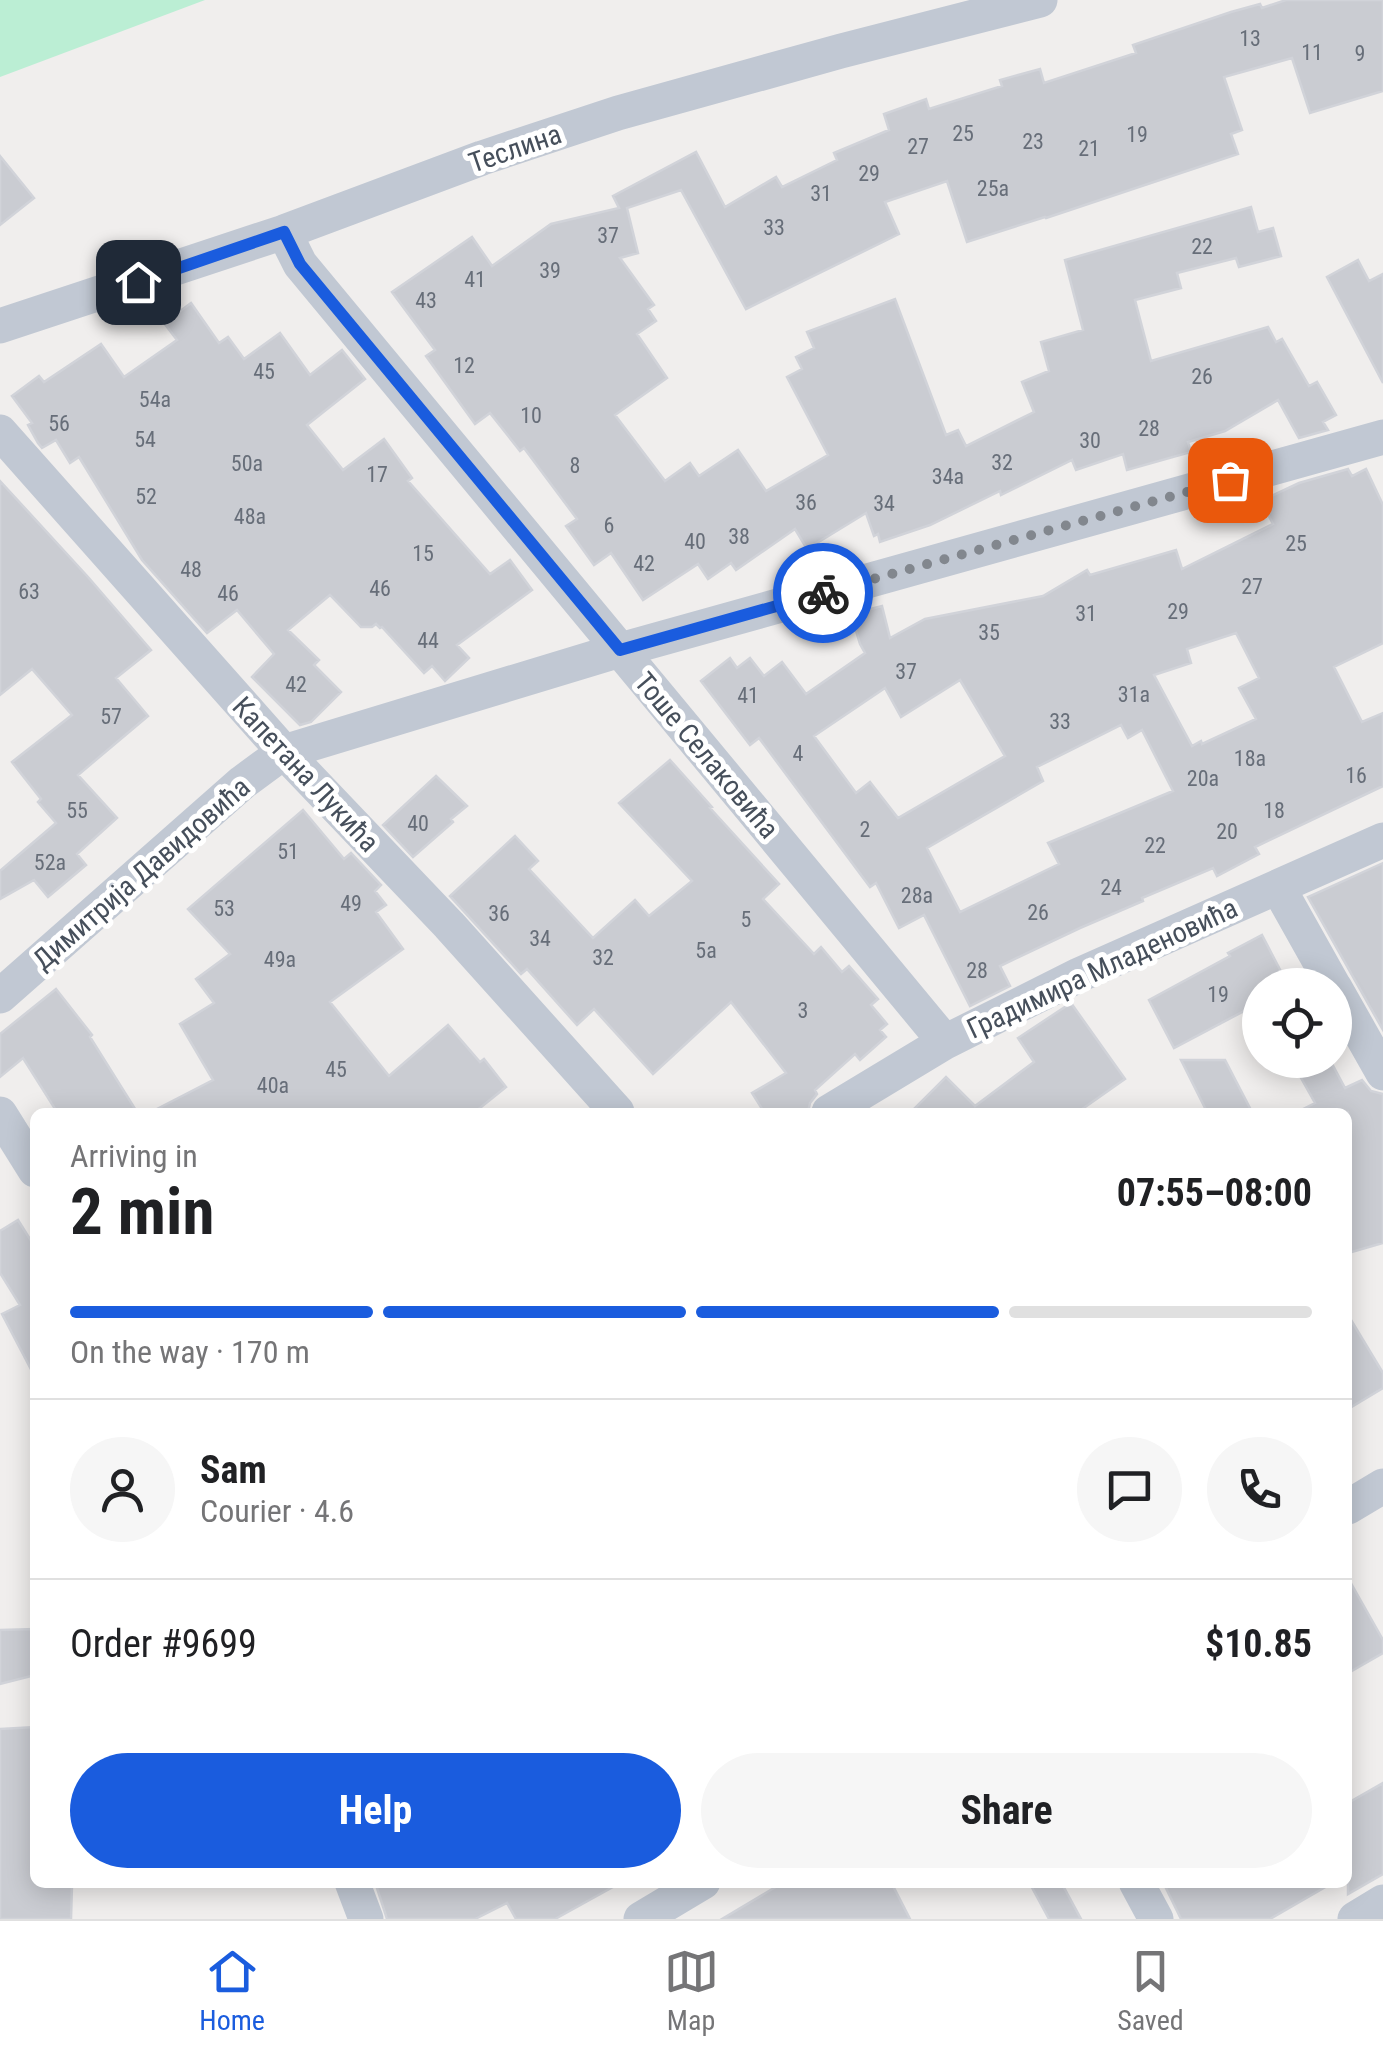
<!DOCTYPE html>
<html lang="en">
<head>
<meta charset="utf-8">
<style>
  :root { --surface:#fff; --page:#f6f6f6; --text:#202124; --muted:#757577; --line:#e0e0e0; --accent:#1a5cde }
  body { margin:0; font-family:"Roboto Condensed",sans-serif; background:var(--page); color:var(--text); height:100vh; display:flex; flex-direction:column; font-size:38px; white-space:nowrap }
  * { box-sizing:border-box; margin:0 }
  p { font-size:32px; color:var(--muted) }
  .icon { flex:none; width:55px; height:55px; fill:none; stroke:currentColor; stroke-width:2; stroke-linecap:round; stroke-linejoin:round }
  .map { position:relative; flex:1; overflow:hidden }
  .panel { position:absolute; left:30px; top:1108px; width:1322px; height:780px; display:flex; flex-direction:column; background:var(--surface); border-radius:15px; box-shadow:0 5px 25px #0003 }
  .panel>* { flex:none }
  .tools { position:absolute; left:1242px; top:968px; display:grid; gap:20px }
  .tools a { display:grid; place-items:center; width:110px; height:110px; border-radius:50%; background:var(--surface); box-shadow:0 5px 25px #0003; font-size:50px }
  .pin { position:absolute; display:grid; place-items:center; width:85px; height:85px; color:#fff; margin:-42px; border-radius:20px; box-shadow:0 5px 15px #0006 }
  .courier { position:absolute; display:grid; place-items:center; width:100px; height:100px; margin:-50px; border:8px solid #1a5cde; border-radius:50%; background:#fff; color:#222; box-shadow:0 2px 12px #0007 }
  .head em { font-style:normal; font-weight:700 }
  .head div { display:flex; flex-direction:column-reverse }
  .head { display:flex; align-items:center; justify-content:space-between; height:170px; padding:0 40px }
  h1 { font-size:65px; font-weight:700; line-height:75px }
  .bar { display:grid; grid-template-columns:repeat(4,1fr); gap:15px 10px; align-content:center; height:120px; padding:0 40px }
  .bar i { height:12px; border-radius:8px; background:var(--line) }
  .bar .selected { background:var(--accent) }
  .bar p { grid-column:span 4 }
  .line { display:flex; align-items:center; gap:25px; padding:0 40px; border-top:2px solid var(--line) }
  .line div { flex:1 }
  .round { display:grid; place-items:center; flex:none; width:105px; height:105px; border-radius:52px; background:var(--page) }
  .action { display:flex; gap:20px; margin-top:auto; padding:20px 40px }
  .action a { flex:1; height:115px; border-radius:60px; background:var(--accent); color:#fff; font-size:40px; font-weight:700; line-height:115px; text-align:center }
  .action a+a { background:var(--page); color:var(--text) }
  .tabs { display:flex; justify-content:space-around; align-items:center; height:140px; border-top:2px solid var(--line); background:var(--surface); font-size:28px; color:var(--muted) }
  .tabs a { display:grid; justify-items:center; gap:5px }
  .tabs .selected { color:var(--accent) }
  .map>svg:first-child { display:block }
  .green { fill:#bbeed4 }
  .building { fill:#caccd2; stroke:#d1d3d9; stroke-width:2.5; fill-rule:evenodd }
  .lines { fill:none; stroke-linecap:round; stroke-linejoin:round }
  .minor { stroke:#c1c8d3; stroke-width:35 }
  .done { stroke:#82878e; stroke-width:10; stroke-dasharray:0 18 }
  .route { stroke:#1a5cde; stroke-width:12 }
  .labels { text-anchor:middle; stroke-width:10; stroke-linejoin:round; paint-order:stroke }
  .number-label { font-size:22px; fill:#676e79 }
  .street-label { font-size:28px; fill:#464f5b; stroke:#fff }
</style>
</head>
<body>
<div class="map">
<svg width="1383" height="1919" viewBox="0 0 1383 1919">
  <rect width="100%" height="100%" fill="#f0eeed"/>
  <path class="green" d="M 0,0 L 205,0 L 0,77 Z"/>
  <path class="building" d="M 1286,0 L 1383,0 L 1383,91 L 1310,113 L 1292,58 L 1224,77 L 1242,130 L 1231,134 L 1238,154 L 1046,218 L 1045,217 L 967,242 L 947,181 L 885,202 L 899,234 L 746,309 L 681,190 L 627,208 L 638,253 L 620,258 L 654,305 L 648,309 L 656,321 L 637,334 L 667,378 L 615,415 L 665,481 L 690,463 L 699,476 L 738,450 L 766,491 L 828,455 L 787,377 L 802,369 L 796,357 L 814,348 L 807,332 L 895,299 L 946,435 L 958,430 L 966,446 L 1034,412 L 1022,382 L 1049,371 L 1041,342 L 1083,330 L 1065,260 L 1251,207 L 1258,232 L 1273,228 L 1281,256 L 1239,267 L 1236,258 L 1177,273 L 1181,288 L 1135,300 L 1151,361 L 1268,327 L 1276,342 L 1282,339 L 1309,386 L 1317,382 L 1336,415 L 1323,422 L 1328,430 L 1299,438 L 1278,400 L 1225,431 L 1188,442 L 1191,452 L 1127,470 L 1123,454 L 1076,470 L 1072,460 L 1001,495 L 1000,491 L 930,525 L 880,542 L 878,534 L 874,536 L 866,513 L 807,549 L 795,529 L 736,570 L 731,563 L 708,579 L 698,564 L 643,600 L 611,553 L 594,565 L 566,526 L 577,519 L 524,448 L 520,451 L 490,413 L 475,424 L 426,356 L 435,350 L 392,292 L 472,237 L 492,266 L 551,224 L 619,208 L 613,196 L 696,152 L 725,207 L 776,177 L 782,187 L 837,160 L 834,153 L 889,130 L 884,114 L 926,99 L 929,109 L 1002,86 L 1000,80 L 1040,69 L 1044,83 L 1136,53 L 1133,45 L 1231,12 L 1260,4 L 1262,8 Z
    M 0,156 L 34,198 L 0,225 Z
    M 1358,260 L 1369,281 L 1383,274 L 1383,383 L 1327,277 Z
    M 191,303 L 219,343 L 228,337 L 244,359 L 280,333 L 310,375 L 342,350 L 365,379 L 307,425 L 343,470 L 384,439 L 412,478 L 408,481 L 490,574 L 510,560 L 532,590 L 457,645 L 469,658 L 445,681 L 432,666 L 424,673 L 382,627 L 380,628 L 376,624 L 372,627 L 361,627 L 330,595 L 288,630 L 319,660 L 314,665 L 341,692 L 311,722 L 300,725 L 252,677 L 274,654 L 237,610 L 207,633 L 142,560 L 79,457 L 70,463 L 56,440 L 42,448 L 38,443 L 28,425 L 32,423 L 12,396 L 39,376 L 44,382 L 101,344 L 124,377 L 177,340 L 164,323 Z
    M 1348,469 L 1352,476 L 1366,469 L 1383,505 L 1383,643 L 1334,667 L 1362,722 L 1383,713 L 1383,786 L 1255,847 L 1259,854 L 1217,876 L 1213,868 L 1142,898 L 1143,901 L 1080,928 L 1000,966 L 1010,986 L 970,1006 L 924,915 L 899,928 L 876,883 L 870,887 L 759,738 L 750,745 L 701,681 L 730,658 L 737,668 L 750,658 L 764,676 L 782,662 L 806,694 L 865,653 L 860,644 L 851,614 L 882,606 L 890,638 L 925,619 L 1043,596 L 1087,570 L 1090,575 L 1176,550 L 1182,569 L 1273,524 L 1261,501 L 1299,483 ZM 1236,633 L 1259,678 L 1239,688 L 1256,719 L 1202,744 L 1201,741 L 1192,746 L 1154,675 L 1191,663 L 1187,649 ZM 960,680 L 1005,756 L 898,818 L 870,782 L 856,793 L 814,736 L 885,688 L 901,717 ZM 1121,725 L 1128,738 L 1142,730 L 1173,791 L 1048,843 L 1059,864 L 960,912 L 927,848 L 1043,781 L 1037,767 Z
    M 0,481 L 88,577 L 151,650 L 116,678 L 148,716 L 78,775 L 117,818 L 77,854 L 86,865 L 48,897 L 34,880 L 0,899 L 0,871 L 56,823 L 38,802 L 41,799 L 12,762 L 72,715 L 32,669 L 0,695 Z
    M 670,760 L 712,807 L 710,808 L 779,884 L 763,899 L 814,954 L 821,947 L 842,972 L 849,966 L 878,999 L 871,1005 L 887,1024 L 880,1030 L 886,1037 L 860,1060 L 855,1054 L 815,1090 L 817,1094 L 810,1103 L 808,1112 L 764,1112 L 752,1093 L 786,1073 L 731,1002 L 653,1074 L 594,1009 L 577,1025 L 527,969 L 521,974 L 450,896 L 515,836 L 538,861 L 529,869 L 593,938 L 635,900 L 649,916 L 692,881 L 619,803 Z
    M 436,776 L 467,806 L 451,819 L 453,822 L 413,857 L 383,825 Z
    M 303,810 L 344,859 L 351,853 L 381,885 L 375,891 L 386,905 L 376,912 L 403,949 L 330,1002 L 389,1076 L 448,1025 L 480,1062 L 484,1059 L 506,1087 L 475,1112 L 151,1112 L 213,1080 L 180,1024 L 214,1003 L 196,979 L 230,954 L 188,909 Z
    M 1383,863 L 1383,1030 L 1308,897 Z
    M 1262,935 L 1288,985 L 1260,985 L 1260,1000 L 1246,1007 L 1246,1010 L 1174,1048 L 1149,1000 L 1230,956 L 1228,953 Z
    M 56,989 L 92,1035 L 90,1037 L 137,1112 L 57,1112 L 23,1058 L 0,1077 L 0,1034 Z
    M 1071,1003 L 1125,1079 L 1078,1112 L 911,1112 L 946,1077 L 975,1106 L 1034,1062 L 1018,1038 Z
    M 1181,1060 L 1225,1060 L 1252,1112 L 1207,1112 Z
    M 1291,1060 L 1330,1060 L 1345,1088 L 1362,1080 L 1371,1091 L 1383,1094 L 1383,1243 L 1348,1253 L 1348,1112 L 1297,1112 L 1315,1103 Z
    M 18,1220 L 35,1247 L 35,1377 L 2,1314 L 20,1305 L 0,1273 L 0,1231 Z
    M 1348,1315 L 1383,1373 L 1383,1388 L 1348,1409 Z
    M 1348,1578 L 1383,1640 L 1383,1653 L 1348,1673 Z
    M 35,1629 L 35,1675 L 0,1684 L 0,1630 Z
    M 35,1727 L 35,1882 L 72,1885 L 71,1919 L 0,1919 L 0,1729 Z
    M 1383,1783 L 1383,1874 L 1348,1894 L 1348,1803 Z
    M 375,1882 L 622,1882 L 555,1919 L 516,1919 L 507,1903 L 475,1919 L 387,1919 Z
    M 784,1882 L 891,1882 L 910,1919 L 722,1919 Z
    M 1029,1882 L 1061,1882 L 1081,1919 L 1049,1919 Z
    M 1163,1882 L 1334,1882 L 1270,1919 L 1181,1919 Z"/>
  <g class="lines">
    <path class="minor" d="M 284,232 L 300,264 L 945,1042
      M 0,326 L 284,232 L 482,158 L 618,113 L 841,51 L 1040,0
      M 0,432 L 284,752 L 449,925 L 617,1112
      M 1278,887 L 1333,985
      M 1335,988 L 1383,1073
      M 0,996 L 243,782 L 284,752 L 620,650 L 1383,437
      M 829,1112 L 945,1042 L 1079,975 L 1383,840
      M 0,1114 L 35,1170
      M 1348,1507 L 1383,1486
      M 352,1882 L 366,1919
      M 1136,1882 L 1156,1919
      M 641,1919 L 703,1882
      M 1355,1919 L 1383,1902"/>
  </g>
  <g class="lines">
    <path class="done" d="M 823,593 L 1230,480"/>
    <path class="route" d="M 138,282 L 284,232 L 300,264 L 620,650 L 823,593"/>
  </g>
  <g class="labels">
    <g class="number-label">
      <text x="1250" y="46">13</text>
      <text x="1312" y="60">11</text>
      <text x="1360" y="61">9</text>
      <text x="963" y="141">25</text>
      <text x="1137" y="142">19</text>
      <text x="1033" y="149">23</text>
      <text x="918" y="154">27</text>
      <text x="1089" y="156">21</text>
      <text x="869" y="181">29</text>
      <text x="993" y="196">25a</text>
      <text x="821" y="201">31</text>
      <text x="774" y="235">33</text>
      <text x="608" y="243">37</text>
      <text x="1202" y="254">22</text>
      <text x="550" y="278">39</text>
      <text x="475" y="287">41</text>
      <text x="426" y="308">43</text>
      <text x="464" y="373">12</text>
      <text x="264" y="379">45</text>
      <text x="1202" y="384">26</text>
      <text x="155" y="407">54a</text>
      <text x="531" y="423">10</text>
      <text x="59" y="431">56</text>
      <text x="1149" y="436">28</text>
      <text x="145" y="447">54</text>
      <text x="1090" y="448">30</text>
      <text x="1002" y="470">32</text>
      <text x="247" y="471">50a</text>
      <text x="575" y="473">8</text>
      <text x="377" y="482">17</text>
      <text x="948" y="484">34a</text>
      <text x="146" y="504">52</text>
      <text x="806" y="510">36</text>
      <text x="884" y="511">34</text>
      <text x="250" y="524">48a</text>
      <text x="609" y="533">6</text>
      <text x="739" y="544">38</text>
      <text x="695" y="549">40</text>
      <text x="1296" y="551">25</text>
      <text x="423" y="561">15</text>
      <text x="644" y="571">42</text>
      <text x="191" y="577">48</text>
      <text x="1252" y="594">27</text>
      <text x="380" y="596">46</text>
      <text x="29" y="599">63</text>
      <text x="228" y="601">46</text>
      <text x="1178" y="619">29</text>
      <text x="1086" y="621">31</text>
      <text x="989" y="640">35</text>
      <text x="428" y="648">44</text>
      <text x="906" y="679">37</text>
      <text x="296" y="692">42</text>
      <text x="1134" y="702">31a</text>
      <text x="748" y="703">41</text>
      <text x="111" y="724">57</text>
      <text x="1060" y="729">33</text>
      <text x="798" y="761">4</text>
      <text x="1250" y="766">18a</text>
      <text x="1356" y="783">16</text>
      <text x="1203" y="786">20a</text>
      <text x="77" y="818">55</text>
      <text x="1274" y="818">18</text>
      <text x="418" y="831">40</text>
      <text x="865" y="837">2</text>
      <text x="1227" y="839">20</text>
      <text x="1155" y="853">22</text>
      <text x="288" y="859">51</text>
      <text x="50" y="870">52a</text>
      <text x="1111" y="895">24</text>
      <text x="917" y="903">28a</text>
      <text x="351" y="911">49</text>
      <text x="224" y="916">53</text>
      <text x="1038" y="920">26</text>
      <text x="499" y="921">36</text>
      <text x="746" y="927">5</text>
      <text x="540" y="946">34</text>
      <text x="706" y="958">5a</text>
      <text x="603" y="965">32</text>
      <text x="280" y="967">49a</text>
      <text x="977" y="978">28</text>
      <text x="1218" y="1002">19</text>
      <text x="803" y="1018">3</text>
      <text x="336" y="1077">45</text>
      <text x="273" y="1093">40a</text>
    </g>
    <g class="street-label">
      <text transform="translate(515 148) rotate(-19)" y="10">Теслина</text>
      <text transform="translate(707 755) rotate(50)" y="10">Тоше Селаковића</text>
      <text transform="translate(306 774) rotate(47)" y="10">Капетана Лукића</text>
      <text transform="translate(141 873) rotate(-41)" y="10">Димитрија Давидовића</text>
      <text transform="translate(1102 968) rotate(-25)" y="10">Градимира Младеновића</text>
    </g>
  </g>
</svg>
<div class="tools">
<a><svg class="icon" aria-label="locate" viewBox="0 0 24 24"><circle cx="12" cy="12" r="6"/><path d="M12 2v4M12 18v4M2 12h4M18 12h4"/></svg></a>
</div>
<div class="pin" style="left:1230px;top:480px;background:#ea580c"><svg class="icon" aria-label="bag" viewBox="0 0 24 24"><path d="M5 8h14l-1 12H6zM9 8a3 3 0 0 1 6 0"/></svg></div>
<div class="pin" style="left:138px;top:282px;background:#1f2937"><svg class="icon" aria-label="home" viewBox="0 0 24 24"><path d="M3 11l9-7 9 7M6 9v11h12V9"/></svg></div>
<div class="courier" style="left:823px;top:593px"><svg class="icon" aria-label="bike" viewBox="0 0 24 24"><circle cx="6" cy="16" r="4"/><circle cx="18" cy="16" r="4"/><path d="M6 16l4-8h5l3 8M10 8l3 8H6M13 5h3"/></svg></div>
<section class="panel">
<div class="head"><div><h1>2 min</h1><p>Arriving in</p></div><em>07:55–08:00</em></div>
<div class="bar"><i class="selected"></i><i class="selected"></i><i class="selected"></i><i></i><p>On the way · 170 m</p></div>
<div class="line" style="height:180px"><a class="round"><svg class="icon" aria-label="person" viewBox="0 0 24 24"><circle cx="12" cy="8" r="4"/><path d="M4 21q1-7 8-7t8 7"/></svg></a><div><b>Sam</b><p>Courier · 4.6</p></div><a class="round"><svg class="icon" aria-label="chat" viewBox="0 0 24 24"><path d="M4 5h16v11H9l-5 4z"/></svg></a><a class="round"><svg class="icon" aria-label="phone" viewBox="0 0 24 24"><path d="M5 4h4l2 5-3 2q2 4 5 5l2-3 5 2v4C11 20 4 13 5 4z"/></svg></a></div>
<div class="line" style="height:130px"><div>Order #9699</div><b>$10.85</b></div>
<div class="action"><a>Help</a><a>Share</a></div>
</section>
</div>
<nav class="tabs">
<a class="selected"><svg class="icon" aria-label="home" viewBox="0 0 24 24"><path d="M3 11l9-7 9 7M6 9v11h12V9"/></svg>Home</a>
<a><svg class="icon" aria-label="map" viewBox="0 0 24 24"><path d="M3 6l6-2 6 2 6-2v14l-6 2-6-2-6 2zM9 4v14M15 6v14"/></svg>Map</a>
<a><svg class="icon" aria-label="saved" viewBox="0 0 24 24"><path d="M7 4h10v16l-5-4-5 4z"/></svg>Saved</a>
</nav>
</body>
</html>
